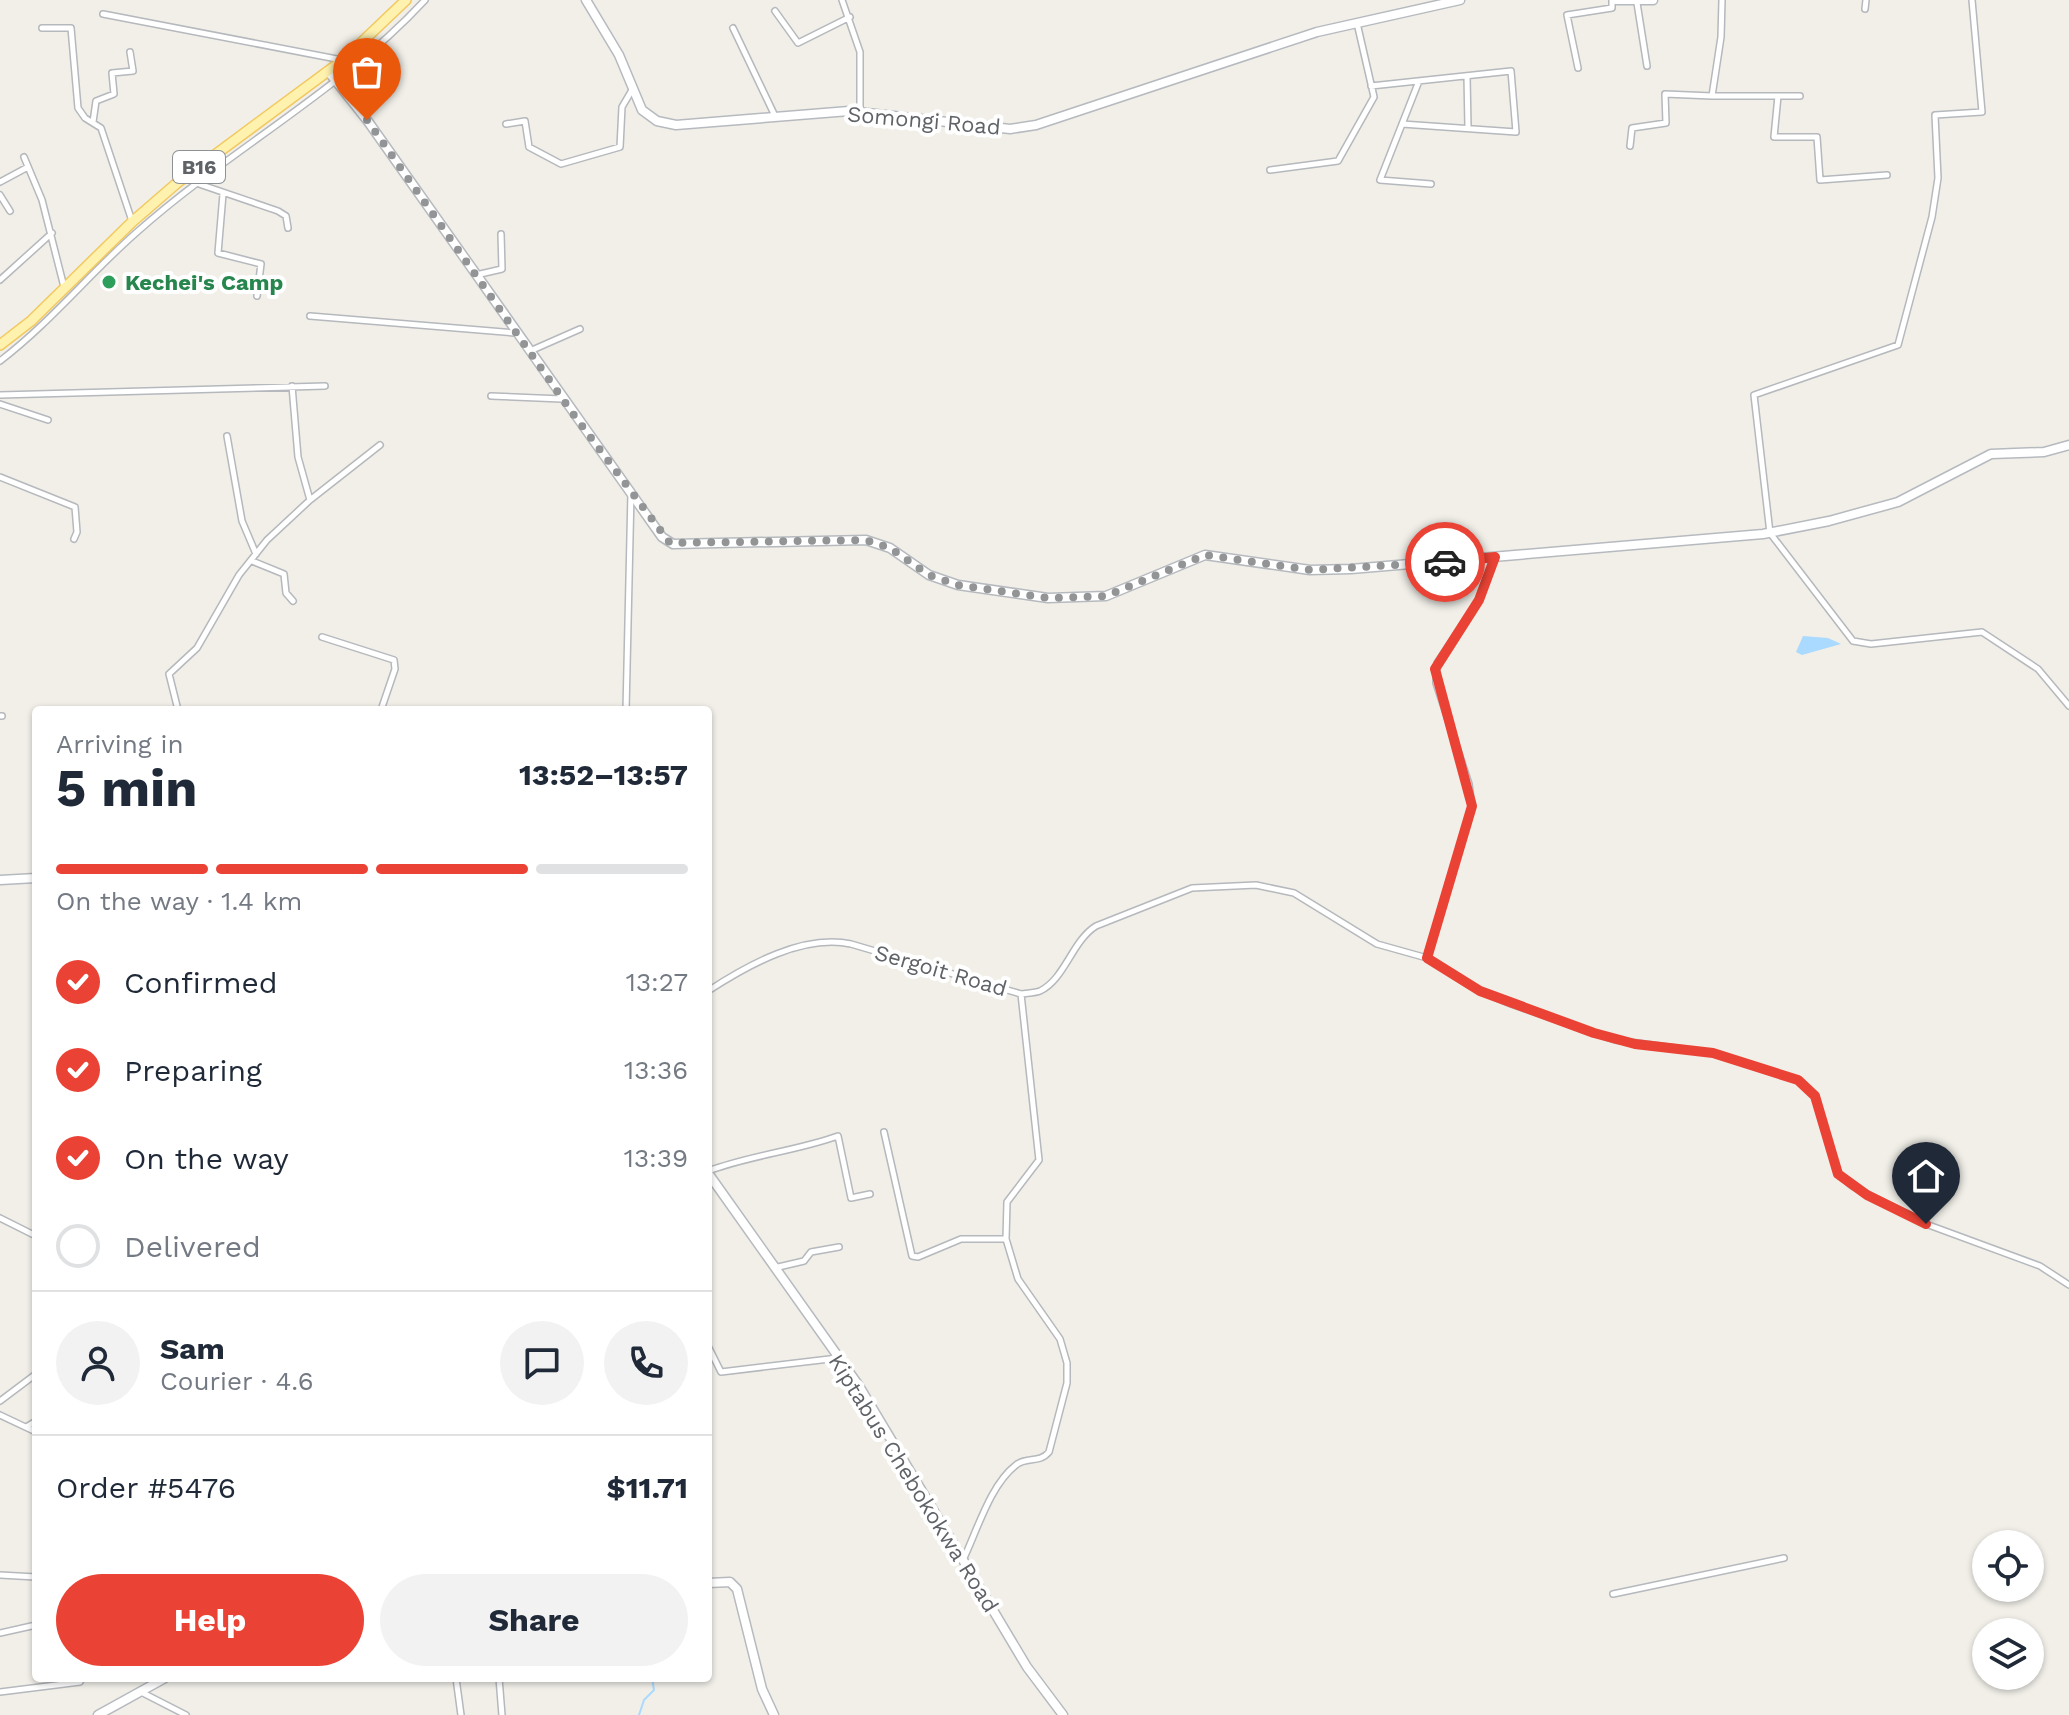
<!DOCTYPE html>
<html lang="en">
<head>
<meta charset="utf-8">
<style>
  :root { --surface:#fff; --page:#f2f2f3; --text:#1f2937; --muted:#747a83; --line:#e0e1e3; --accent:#ea4335 }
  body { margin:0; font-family:"Work Sans",sans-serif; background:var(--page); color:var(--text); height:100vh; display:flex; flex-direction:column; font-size:30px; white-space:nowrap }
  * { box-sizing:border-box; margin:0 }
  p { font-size:26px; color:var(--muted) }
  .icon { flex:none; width:44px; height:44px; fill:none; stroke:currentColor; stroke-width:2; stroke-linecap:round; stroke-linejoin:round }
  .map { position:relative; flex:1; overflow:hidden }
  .sheet { position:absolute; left:32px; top:706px; width:680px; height:976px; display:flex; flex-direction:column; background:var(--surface); border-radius:8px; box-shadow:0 2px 6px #0004 }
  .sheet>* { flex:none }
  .tools { position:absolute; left:1972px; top:1530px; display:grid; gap:16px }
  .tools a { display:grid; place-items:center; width:72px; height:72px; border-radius:50%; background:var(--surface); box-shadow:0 2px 6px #0004; font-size:40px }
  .pin { position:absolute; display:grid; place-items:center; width:68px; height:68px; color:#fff; margin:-82px -34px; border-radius:50% 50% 50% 0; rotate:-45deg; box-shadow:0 0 8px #0007 }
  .pin .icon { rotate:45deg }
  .courier { position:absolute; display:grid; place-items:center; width:80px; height:80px; margin:-40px; border:6px solid #ea4335; border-radius:50%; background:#fff; color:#222; box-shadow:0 2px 10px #0007 }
  .head em { font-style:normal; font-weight:700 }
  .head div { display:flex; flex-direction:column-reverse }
  .head { display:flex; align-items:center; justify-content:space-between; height:136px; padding:0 24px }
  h1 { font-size:52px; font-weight:700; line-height:60px }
  .bar { display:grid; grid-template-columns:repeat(4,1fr); gap:12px 8px; align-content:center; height:96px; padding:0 24px }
  .bar i { height:10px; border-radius:6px; background:var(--line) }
  .bar .active { background:var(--accent) }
  .bar p { grid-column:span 4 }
  .line { display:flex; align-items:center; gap:20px; padding:0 24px; border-top:2px solid var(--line) }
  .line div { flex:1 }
  .round { display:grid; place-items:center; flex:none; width:84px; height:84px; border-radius:42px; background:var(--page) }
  ol { padding:0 24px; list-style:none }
  li { display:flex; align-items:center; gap:24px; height:88px }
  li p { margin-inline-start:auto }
  li .icon { padding:8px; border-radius:50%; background:var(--accent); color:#fff; stroke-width:4 }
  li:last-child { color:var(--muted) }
  li i { width:44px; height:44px; border:4px solid var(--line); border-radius:50% }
  .action { display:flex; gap:16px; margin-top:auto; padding:16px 24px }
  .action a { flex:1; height:92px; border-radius:48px; background:var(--accent); color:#fff; font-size:32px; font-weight:700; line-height:92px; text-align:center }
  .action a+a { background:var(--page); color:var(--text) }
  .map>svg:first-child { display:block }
  .water { fill:#aadaff }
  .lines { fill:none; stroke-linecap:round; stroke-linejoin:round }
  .stream { stroke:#aadaff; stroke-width:2 }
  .street-casing { stroke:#b5b8bc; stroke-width:8 }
  .secondary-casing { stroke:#b6babf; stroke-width:11 }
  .primary-casing { stroke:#f2c960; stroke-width:12 }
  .street { stroke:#fff; stroke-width:5 }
  .secondary { stroke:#fff; stroke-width:8 }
  .primary { stroke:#fff2af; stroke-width:9 }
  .done { stroke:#929495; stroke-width:8; stroke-dasharray:0 14.4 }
  .route { stroke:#ea4335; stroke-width:10 }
  .leisure-dot { fill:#2e9e5b; stroke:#fff; stroke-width:3 }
  .labels { text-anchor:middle; stroke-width:8; stroke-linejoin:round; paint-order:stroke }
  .shield { fill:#fff; stroke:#8f9295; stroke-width:2 }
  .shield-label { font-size:20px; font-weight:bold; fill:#5f6368 }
  .street-label { font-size:22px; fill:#5f6368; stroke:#fff }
  .leisure-label { font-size:22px; font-weight:bold; fill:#27864d; stroke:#fff; text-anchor:start }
</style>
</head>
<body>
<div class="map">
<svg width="2069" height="1715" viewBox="0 0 2069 1715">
  <rect width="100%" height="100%" fill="#f1efe8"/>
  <path class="water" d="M 1803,636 L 1828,638 L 1841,644 L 1802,655 L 1796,652 Z"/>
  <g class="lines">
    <path class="stream" d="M 639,1715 L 644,1700 L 654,1690 L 652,1678"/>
    <g class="street-casing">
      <path id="street" d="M 842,0 L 860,52 L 860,112
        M 1972,0 L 1982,112 L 1935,115 L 1938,178 L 1932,217 L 1898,345 L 1754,395 L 1770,533 L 1853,641 L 1871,644 L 1982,632 L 2038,669 L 2069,706
        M 1637,3 L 1647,66
        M 1865,9 L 1866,0
        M 775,11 L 798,43 L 850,17
        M 103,14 L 342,60
        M 42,28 L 71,28 L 78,108 L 85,118 L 101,128 L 132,221
        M 733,28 L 775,116
        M 1578,68 L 1567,15 L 1612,8 L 1612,0
        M 1467,76 L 1468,127
        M 1419,81 L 1380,180 L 1431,184
        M 1371,86 L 1511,71 L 1516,132 L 1402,124
        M 1712,96 L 1800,96
        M 1778,96 L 1774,137 L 1817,137 L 1820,180 L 1887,175
        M 93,122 L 96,101 L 114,94 L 112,73 L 133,71 L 130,52
        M 506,124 L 525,121 L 529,147 L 561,164 L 620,147 L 622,107 L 632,90
        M 1630,146 L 1632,128 L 1666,123 L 1665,94 L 1712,96 L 1721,37 L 1722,0
        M 24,157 L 42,200 L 64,287
        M 1270,170 L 1338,161 L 1374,97 L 1357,23
        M 189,174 L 199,184 L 278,211 L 286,216 L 288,228
        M 0,182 L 28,167
        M 223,194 L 218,253 L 261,264 L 257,296
        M 0,195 L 10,211
        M 476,275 L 502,269 L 501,234
        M 0,280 L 52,233
        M 310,316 L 515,333
        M 530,351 L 580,329
        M 0,361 C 51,322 89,274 137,232 C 229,150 341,91 425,0
        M 0,395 L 325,386
        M 491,396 L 562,399
        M 0,404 L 48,420
        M 227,436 L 242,521 L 256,554
        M 0,477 L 75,507 L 77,532 L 74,539
        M 310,500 L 380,445
        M 252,561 L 284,574 L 286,593 L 293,601
        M 322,637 L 394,660 L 395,669 L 381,710
        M 178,710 L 169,674 L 197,648 L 239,575 L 267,540 L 310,500 L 298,457 L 292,386
        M 626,710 L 631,493
        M 0,716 L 2,716
        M 1427,958 L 1472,806 L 1469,784 L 1436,683 L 1437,663 L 1479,600 L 1495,557
        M 708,991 C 748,965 803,934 851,944 L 1021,994 C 1027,993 1035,993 1040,991 C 1065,979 1072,941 1096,926 L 1192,888 L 1256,885 L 1294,893 L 1377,944 L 1427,958 L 1480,991 L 1511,1004 L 1615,1040 L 1713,1053 L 1798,1080 L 1815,1096 L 1838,1174 L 1852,1186 L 1926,1224 L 2040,1266 L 2069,1285
        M 884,1132 L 912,1256 L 918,1257 L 961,1239 L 1006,1239
        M 708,1171 C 751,1155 796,1151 838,1136 L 851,1198 L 870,1194
        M 0,1218 L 36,1236
        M 774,1268 L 804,1261 L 811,1252 L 839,1247
        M 708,1346 L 721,1372 L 838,1358
        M 0,1401 L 36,1374
        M 0,1415 L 36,1432
        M 28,1426 L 36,1421
        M 963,1560 C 977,1531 990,1485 1016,1465 C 1027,1456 1039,1464 1049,1452 L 1067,1383 L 1067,1363 L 1060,1339 L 1018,1279 L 1006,1239 L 1007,1202 L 1039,1160 L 1021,994
        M 0,1575 L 36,1577
        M 1613,1594 L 1784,1558
        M 0,1633 L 36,1625
        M 456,1678 L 461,1715
        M 499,1678 L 502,1715
        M 0,1692 L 80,1682 L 82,1678
        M 141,1692 L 186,1715"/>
    </g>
    <g class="secondary-casing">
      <path id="secondary" d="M 586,0 L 619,55 L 642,110 L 657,121 L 676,125 L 849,111 L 1010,129 L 1036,125 L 1317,32 L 1460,0
        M 1616,0 L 1653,0
        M 328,71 L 367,120 L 662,537 L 673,544 L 866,540 L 890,548 L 929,575 L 958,585 L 1048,598 L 1106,596 L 1205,555 L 1310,570 L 1351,569 L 1763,534 L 1829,521 L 1898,502 L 1991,454 L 2044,452 L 2069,445
        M 0,880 L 36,878
        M 708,1173 L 859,1386 L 1027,1667 L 1063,1715
        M 708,1583 L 730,1582 L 737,1589 L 762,1689 L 774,1715
        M 98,1715 L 165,1678"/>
    </g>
    <g class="primary-casing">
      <path id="primary" d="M 0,345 L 31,321 L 132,222 L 177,183 L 343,60 L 406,0"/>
    </g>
    <use href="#street" class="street"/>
    <use href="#secondary" class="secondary"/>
    <use href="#primary" class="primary"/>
  </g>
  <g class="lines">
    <path class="done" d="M 367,120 L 576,418 L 670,543 L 866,540 L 890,548 L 929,575 L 958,585 L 1048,598 L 1106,596 L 1205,555 L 1310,570 L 1445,562"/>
    <path class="route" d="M 1445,562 L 1495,557 L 1479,600 L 1435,669 L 1472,806 L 1427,958 L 1480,991 L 1594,1033 L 1635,1044 L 1713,1053 L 1798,1080 L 1815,1096 L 1838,1174 L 1867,1195 L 1926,1224"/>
  </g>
  <circle class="leisure-dot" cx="109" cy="282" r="8"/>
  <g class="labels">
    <rect class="shield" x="173" y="151" width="52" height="32" rx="6"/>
    <g class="shield-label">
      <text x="199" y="174">B16</text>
    </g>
    <g class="street-label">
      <text transform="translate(924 120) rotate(5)" y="8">Somongi Road</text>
      <text transform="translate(941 970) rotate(16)" y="8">Sergoit Road</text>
      <text transform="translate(914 1483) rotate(58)" y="8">Kiptabus Chebokokwa Road</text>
    </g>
    <g class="leisure-label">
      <text x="125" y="290">Kechei's Camp</text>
    </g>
  </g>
</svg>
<div class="tools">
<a><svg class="icon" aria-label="locate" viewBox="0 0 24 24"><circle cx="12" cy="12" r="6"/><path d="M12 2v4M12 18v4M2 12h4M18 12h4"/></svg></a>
<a><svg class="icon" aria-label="layers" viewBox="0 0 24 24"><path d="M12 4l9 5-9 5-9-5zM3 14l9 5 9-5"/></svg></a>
</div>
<div class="pin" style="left:367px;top:120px;background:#ea580c"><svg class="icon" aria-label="bag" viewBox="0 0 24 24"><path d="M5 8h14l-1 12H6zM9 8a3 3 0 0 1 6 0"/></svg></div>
<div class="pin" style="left:1926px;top:1224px;background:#1f2937"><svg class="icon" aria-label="home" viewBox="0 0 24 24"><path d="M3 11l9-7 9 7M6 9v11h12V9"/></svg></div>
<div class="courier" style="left:1445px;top:562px"><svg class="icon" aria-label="car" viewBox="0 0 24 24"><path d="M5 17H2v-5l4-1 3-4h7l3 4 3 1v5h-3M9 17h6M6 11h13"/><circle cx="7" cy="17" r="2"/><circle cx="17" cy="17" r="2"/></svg></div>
<section class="sheet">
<div class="head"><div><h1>5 min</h1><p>Arriving in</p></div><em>13:52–13:57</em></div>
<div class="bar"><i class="active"></i><i class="active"></i><i class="active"></i><i></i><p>On the way · 1.4 km</p></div>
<ol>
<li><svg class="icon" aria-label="check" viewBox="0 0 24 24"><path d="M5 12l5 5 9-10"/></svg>Confirmed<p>13:27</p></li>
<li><svg class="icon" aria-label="check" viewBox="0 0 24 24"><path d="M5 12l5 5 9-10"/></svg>Preparing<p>13:36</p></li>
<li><svg class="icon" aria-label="check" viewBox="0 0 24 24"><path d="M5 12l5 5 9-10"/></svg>On the way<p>13:39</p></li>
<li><i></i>Delivered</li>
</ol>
<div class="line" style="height:144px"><a class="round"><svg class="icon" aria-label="person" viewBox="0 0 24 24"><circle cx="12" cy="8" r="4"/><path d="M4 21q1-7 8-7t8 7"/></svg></a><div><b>Sam</b><p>Courier · 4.6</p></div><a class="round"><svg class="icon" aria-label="chat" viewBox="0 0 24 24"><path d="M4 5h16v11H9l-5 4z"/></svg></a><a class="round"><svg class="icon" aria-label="phone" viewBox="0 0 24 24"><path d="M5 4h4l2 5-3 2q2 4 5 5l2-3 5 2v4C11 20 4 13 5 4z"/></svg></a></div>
<div class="line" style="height:104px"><div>Order #5476</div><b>$11.71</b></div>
<div class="action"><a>Help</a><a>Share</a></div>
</section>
</div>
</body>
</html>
